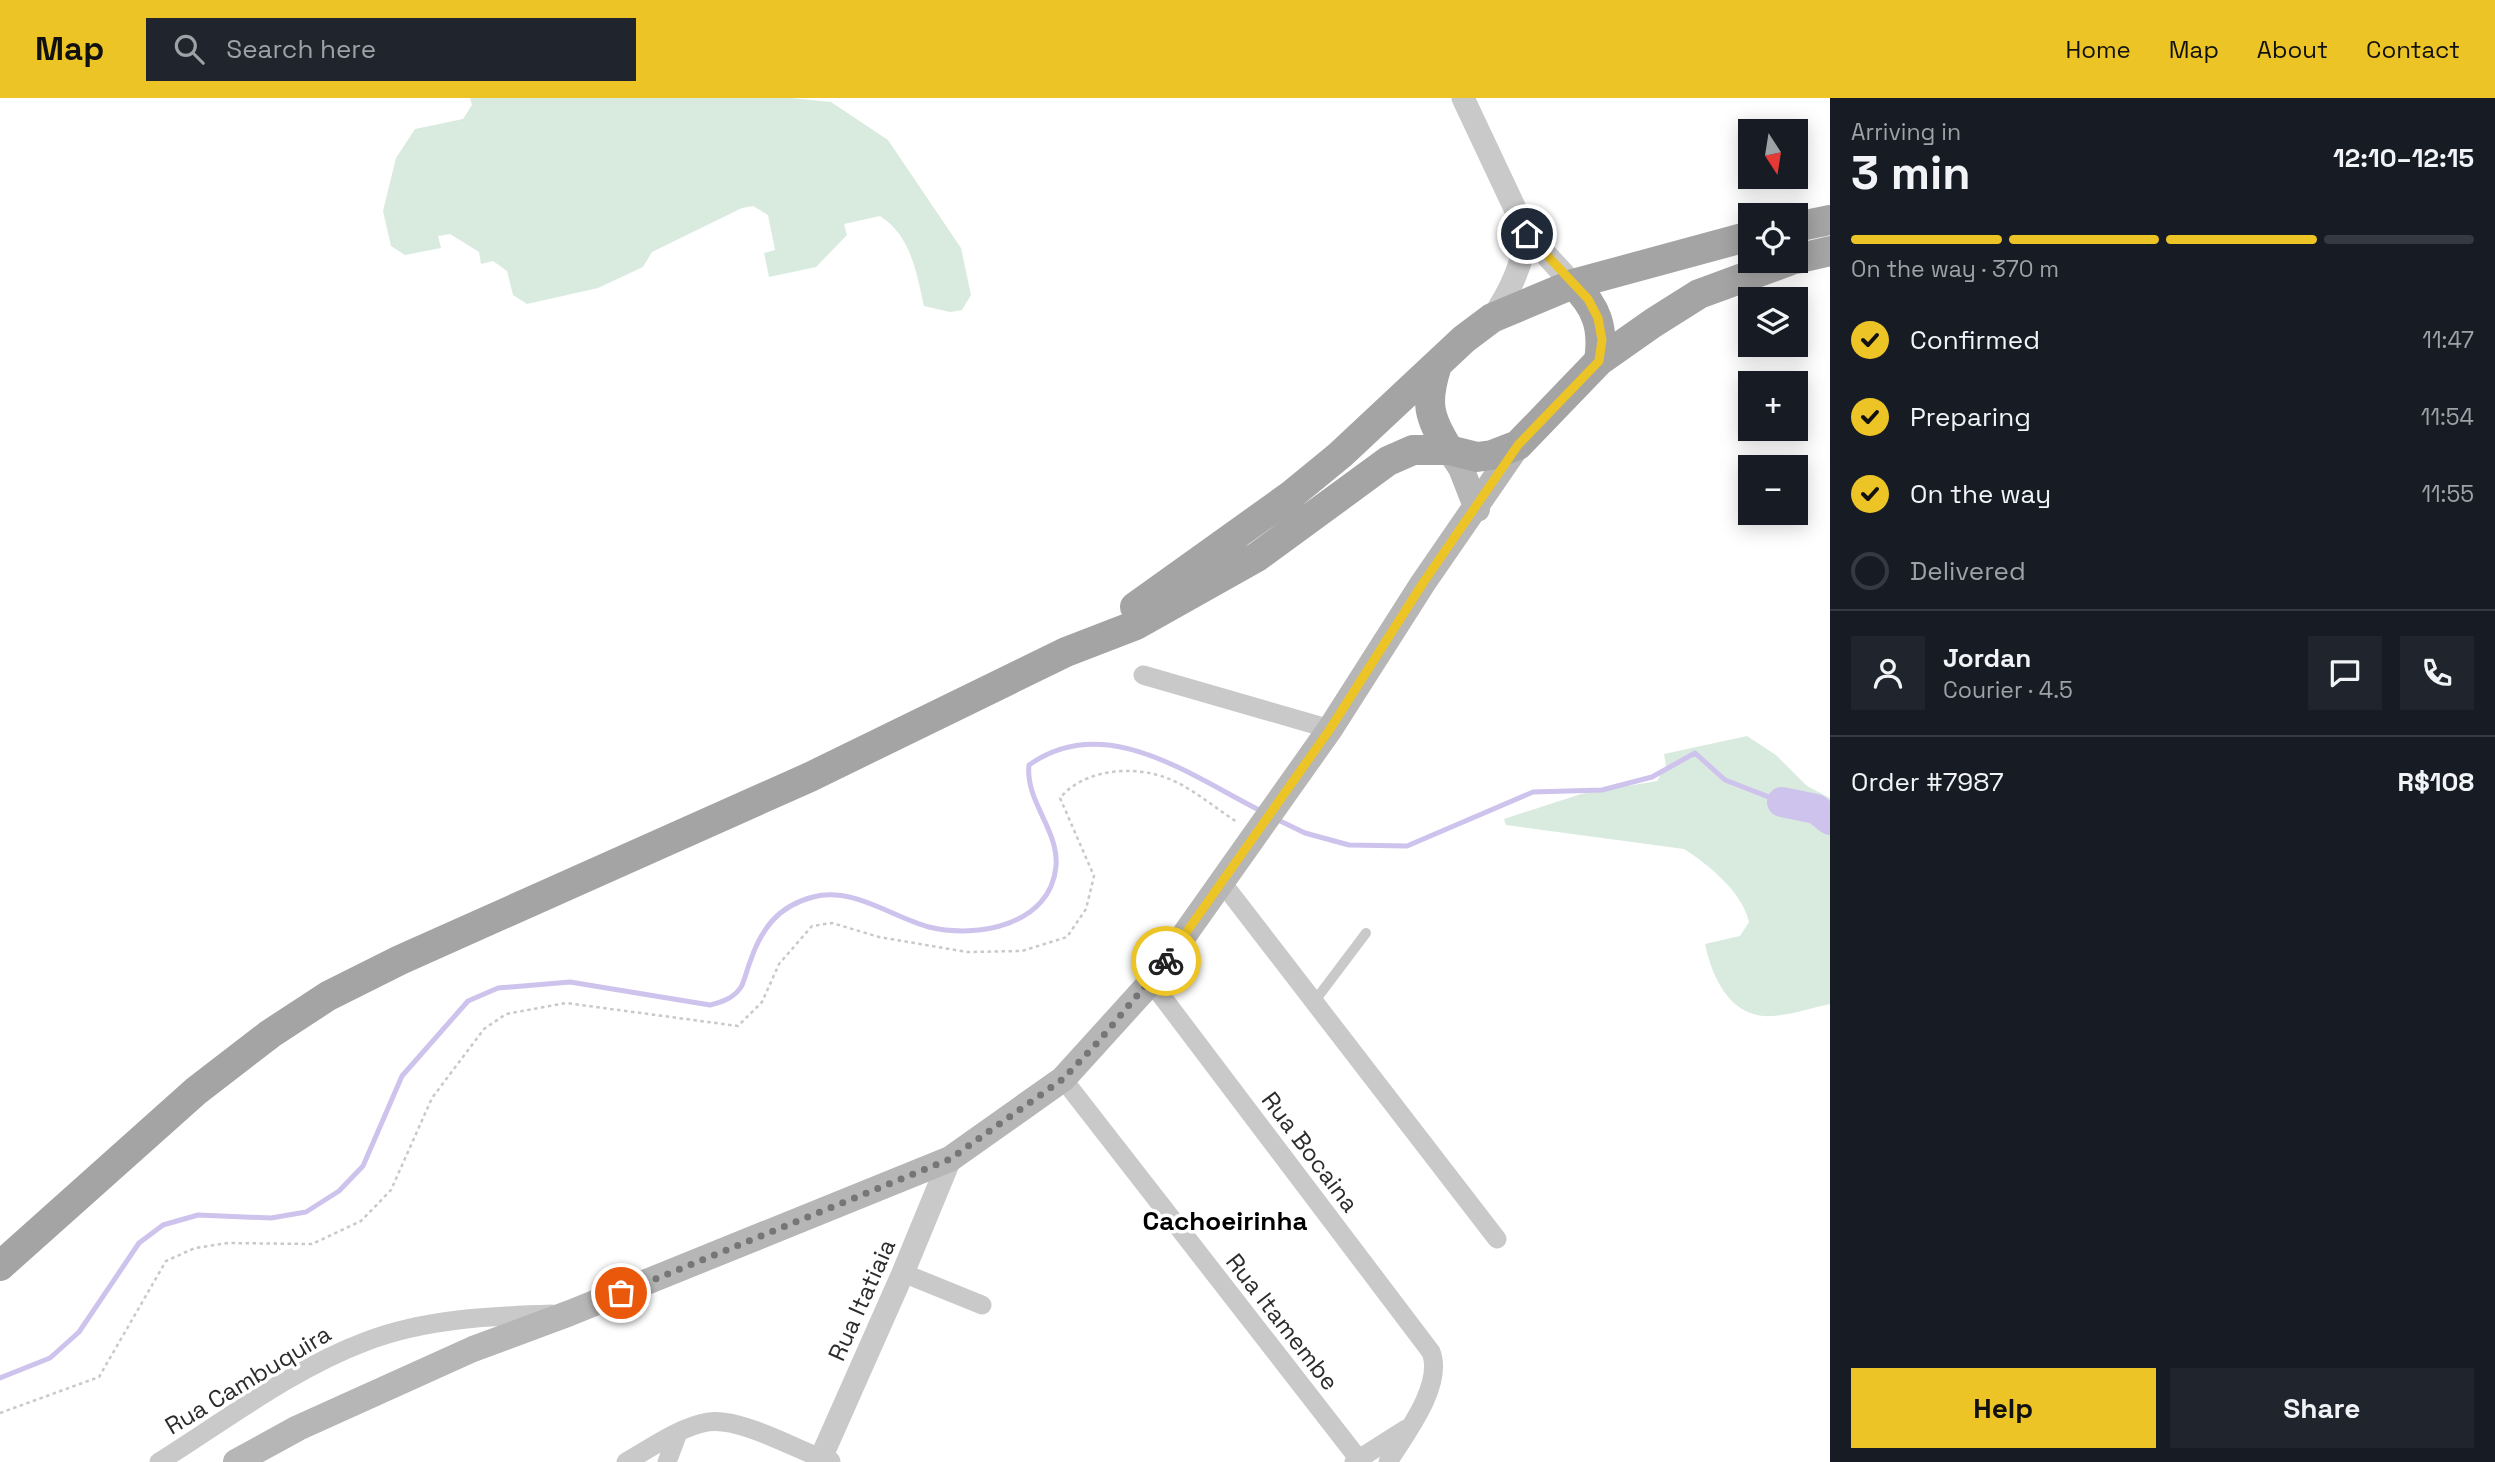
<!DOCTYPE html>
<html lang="en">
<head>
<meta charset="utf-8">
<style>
  :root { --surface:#171b24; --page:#20242c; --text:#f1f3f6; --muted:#9ea1a6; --line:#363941; --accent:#ecc426 }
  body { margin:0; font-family:"Space Grotesk",sans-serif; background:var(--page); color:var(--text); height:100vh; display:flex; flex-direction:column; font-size:26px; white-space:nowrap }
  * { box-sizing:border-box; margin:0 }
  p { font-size:23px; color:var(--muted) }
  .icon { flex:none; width:38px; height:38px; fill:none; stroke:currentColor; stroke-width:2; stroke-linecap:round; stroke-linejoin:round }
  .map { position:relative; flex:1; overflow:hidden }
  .details { display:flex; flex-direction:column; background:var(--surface); width:665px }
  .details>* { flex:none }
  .needle { width:46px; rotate:168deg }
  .controls { position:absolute; left:1738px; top:21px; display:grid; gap:14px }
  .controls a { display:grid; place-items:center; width:70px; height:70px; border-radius:0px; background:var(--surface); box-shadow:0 4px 18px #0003; font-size:35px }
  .pin { position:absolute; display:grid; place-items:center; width:60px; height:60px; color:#fff; margin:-30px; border:4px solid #fff; border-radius:50%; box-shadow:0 2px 7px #0007 }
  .courier { position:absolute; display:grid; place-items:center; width:70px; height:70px; margin:-35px; border:5px solid #ecc426; border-radius:50%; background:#fff; color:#222; box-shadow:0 2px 9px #0007 }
  .summary em { font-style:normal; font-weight:600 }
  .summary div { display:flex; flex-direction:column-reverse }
  .summary { display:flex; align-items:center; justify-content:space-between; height:119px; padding:0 21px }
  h1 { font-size:46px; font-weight:600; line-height:52px }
  .bar { display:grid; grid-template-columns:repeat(4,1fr); gap:10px 7px; align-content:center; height:84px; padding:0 21px }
  .bar i { height:9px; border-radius:5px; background:var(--line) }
  .bar .selected { background:var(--accent) }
  .bar p { grid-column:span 4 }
  .line { display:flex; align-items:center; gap:18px; padding:0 21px; border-top:2px solid var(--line) }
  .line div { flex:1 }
  .round { display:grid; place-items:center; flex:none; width:74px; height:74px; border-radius:0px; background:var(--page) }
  ol { padding:0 21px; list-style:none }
  li { display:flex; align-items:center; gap:21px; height:77px }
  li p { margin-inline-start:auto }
  li .icon { padding:7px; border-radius:50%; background:var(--accent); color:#111; stroke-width:4 }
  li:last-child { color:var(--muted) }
  li i { width:38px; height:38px; border:4px solid var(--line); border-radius:50% }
  .button { display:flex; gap:14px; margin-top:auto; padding:14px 21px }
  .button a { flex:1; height:80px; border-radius:0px; background:var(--accent); color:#111; font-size:28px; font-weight:600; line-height:80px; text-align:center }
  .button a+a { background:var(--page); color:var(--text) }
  header { display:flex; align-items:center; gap:42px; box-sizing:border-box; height:98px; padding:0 35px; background:var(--accent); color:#111 }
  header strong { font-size:33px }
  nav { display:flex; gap:38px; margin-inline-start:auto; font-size:24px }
  .search { width:490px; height:63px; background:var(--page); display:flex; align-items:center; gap:18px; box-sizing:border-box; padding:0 24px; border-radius:0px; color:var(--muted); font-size:26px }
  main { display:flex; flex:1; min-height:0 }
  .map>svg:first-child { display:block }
  .green { fill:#d9ebdf }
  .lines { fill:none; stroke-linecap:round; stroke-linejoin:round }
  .stream { stroke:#cec3ec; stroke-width:5 }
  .river { stroke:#cec3ec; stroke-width:30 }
  .path { stroke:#c9c9c9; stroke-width:2.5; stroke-dasharray:3.5 3.5; stroke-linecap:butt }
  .service { stroke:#c9c9c9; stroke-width:10 }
  .minor { stroke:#c9c9c9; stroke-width:19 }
  .tertiary { stroke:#c9c9c9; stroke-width:23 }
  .secondary { stroke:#b6b6b6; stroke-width:26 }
  .primary { stroke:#a4a4a4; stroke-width:30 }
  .done { stroke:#767676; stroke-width:7; stroke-dasharray:0 12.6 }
  .route { stroke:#ecc426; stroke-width:9 }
  .labels { text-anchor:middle; stroke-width:7; stroke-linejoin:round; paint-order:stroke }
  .street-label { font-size:24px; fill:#2c2c2c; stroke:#fff }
  .neighbourhood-label { font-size:26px; font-weight:bold; fill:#000; stroke:#fff }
</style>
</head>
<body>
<header>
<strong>Map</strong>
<div class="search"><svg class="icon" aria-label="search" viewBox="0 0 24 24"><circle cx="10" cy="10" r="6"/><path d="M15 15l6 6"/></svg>Search here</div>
<nav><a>Home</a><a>Map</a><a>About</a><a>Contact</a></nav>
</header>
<main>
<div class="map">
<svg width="1830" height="1364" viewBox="0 0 1830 1364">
  <rect width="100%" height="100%" fill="#fff"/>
  <path class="green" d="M 470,0 L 791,0 L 831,4 L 888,42 L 961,150 L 971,197 L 962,212 L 950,214 L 924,208 C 916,173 911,138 880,118 L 844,126 L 847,137 L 816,169 L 769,179 L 764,155 L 775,152 L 768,117 L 753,108 L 742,110 L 652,154 L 643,169 L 598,190 L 527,206 L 513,197 L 507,173 L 493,163 L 481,166 L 479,154 L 450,136 L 438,138 L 441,150 L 405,157 L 391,148 L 383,113 L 396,60 L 415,31 L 463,21 L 472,7 Z
    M 1747,638 L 1776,657 L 1807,688 L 1830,700 L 1830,906 C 1811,910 1791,917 1772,918 C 1730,921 1712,879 1705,846 L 1740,838 L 1749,824 C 1743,795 1708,766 1684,751 L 1506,727 L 1504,721 L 1581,696 L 1657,683 L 1666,668 L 1664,656 Z"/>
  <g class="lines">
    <path class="stream" d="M 1274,720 L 1305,735 L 1349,747 L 1407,748 L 1533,694 L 1602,692 L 1652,679 L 1695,655 L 1725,682 L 1782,704
      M 0,1280 L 50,1260 L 79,1234 L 139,1145 L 163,1127 L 198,1117 L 271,1120 L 306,1114 L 339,1093 L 363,1068 L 402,978 L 468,903 L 498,890 L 570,884 L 710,907 C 722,904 734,900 741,889 C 745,882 747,871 750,864 C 761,831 778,808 813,799 C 852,788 892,819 929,829 C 977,841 1051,827 1056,768 C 1059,732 1025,703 1029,667 C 1106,612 1192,679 1263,714"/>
    <path class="river" d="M 1782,704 L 1816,711 L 1830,722"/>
    <path class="path" d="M 0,1315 L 99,1279 L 166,1163 L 195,1150 L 228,1145 L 312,1146 L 361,1123 L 391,1092 L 432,1000 L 484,931 L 506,916 L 566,905 L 738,928 L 762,904 L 779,866 L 812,828 L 832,825 L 879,839 L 967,854 L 1022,853 L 1067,839 L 1086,811 L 1094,778 L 1060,700 C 1084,671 1133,667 1167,680 C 1191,689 1215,710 1237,724"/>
    <path class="service" d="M 1314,904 L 1366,835"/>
    <path class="minor" d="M 1143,577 L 1330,631
      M 1221,783 L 1497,1141
      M 1151,884 L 1431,1254 C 1444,1287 1405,1337 1388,1364
      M 1063,981 L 1361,1364
      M 903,1175 L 982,1207
      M 159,1364 C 226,1322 292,1271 367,1243 C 425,1221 490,1218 552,1216
      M 626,1364 C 651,1350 679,1329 708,1324 C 738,1319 792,1349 821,1360 L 819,1364
      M 667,1364 L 678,1335
      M 1354,1364 L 1406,1331"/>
    <path class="tertiary" d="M 1463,0 L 1527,136 L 1573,186
      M 1492,220 C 1511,192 1521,169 1527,136
      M 829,1364 L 821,1360 L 903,1175 L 950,1061"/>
    <path class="secondary" d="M 1449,352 L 1461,370 L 1477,411
      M 236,1364 L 298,1330 L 473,1251 L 570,1215 L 950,1061 L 1063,981 L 1151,884 L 1330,631 L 1423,485 L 1518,347"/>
    <path class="primary" d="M 1796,129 L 1830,122
      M 1796,161 L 1830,153
      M 1573,186 C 1597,209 1604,230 1599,263
      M 1437,267 C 1425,304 1428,319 1449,352
      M 1135,509 L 1290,398 L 1340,357 L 1464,241 L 1492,220 L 1573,186 L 1750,138
      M 0,1168 L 196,993 L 270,936 L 328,898 L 400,862 L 810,679 L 1066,554 L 1136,527 L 1257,459 L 1388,363 L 1413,352 L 1449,352 L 1477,359 L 1492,357 L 1518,347 L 1599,263 L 1653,225 L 1699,196 L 1789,163"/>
  </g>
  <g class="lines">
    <path class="done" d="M 621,1195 L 950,1061 L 1063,981 L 1099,943 L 1166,863"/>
    <path class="route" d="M 1166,863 L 1330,631 L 1423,485 L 1518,347 L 1599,263 L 1602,242 L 1598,220 L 1588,201 L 1527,136"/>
  </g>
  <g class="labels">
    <g class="street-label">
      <text transform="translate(1310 1054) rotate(53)" y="8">Rua Bocaina</text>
      <text transform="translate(862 1202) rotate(-66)" y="8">Rua Itatiaia</text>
      <text transform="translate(1282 1224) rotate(52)" y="8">Rua Itamembe</text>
      <text transform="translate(248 1282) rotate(-31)" y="8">Rua Cambuquira</text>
    </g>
    <g class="neighbourhood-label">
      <text x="1225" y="1132">Cachoeirinha</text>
    </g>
  </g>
</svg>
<div class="controls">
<a><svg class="needle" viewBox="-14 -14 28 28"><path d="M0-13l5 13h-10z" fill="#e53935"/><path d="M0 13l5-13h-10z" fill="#9ea1a6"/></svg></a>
<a><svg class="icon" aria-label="locate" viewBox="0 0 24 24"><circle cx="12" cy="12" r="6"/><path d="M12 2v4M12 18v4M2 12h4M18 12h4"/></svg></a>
<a><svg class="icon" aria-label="layers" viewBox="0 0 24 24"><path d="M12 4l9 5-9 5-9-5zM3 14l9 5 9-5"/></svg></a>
<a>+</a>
<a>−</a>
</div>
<div class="pin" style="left:621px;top:1195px;background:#ea580c"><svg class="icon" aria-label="bag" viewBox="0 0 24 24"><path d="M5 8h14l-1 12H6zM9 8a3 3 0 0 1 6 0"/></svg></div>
<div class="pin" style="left:1527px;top:136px;background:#1f2937"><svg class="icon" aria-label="home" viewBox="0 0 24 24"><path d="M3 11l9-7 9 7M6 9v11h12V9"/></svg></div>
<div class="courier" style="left:1166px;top:863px"><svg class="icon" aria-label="bike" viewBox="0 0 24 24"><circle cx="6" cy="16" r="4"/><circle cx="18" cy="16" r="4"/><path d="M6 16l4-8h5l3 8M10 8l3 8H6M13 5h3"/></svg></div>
</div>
<section class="details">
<div class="summary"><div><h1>3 min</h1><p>Arriving in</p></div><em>12:10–12:15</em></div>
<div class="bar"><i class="selected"></i><i class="selected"></i><i class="selected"></i><i></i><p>On the way · 370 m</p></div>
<ol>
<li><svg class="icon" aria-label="check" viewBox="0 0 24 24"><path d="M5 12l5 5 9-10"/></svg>Confirmed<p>11:47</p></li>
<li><svg class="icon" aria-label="check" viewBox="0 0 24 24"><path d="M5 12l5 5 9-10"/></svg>Preparing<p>11:54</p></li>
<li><svg class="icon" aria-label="check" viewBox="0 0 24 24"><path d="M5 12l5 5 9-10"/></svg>On the way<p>11:55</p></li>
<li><i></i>Delivered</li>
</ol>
<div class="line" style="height:126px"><a class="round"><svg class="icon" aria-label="person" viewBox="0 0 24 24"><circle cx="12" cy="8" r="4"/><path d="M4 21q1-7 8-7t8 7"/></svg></a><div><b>Jordan</b><p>Courier · 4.5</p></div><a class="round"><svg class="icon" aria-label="chat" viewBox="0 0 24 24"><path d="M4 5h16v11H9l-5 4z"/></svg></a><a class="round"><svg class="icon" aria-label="phone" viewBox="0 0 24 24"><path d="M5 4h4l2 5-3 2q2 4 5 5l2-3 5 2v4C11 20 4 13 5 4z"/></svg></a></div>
<div class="line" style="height:91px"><div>Order #7987</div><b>R$108</b></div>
<div class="button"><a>Help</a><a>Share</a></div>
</section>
</main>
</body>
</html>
